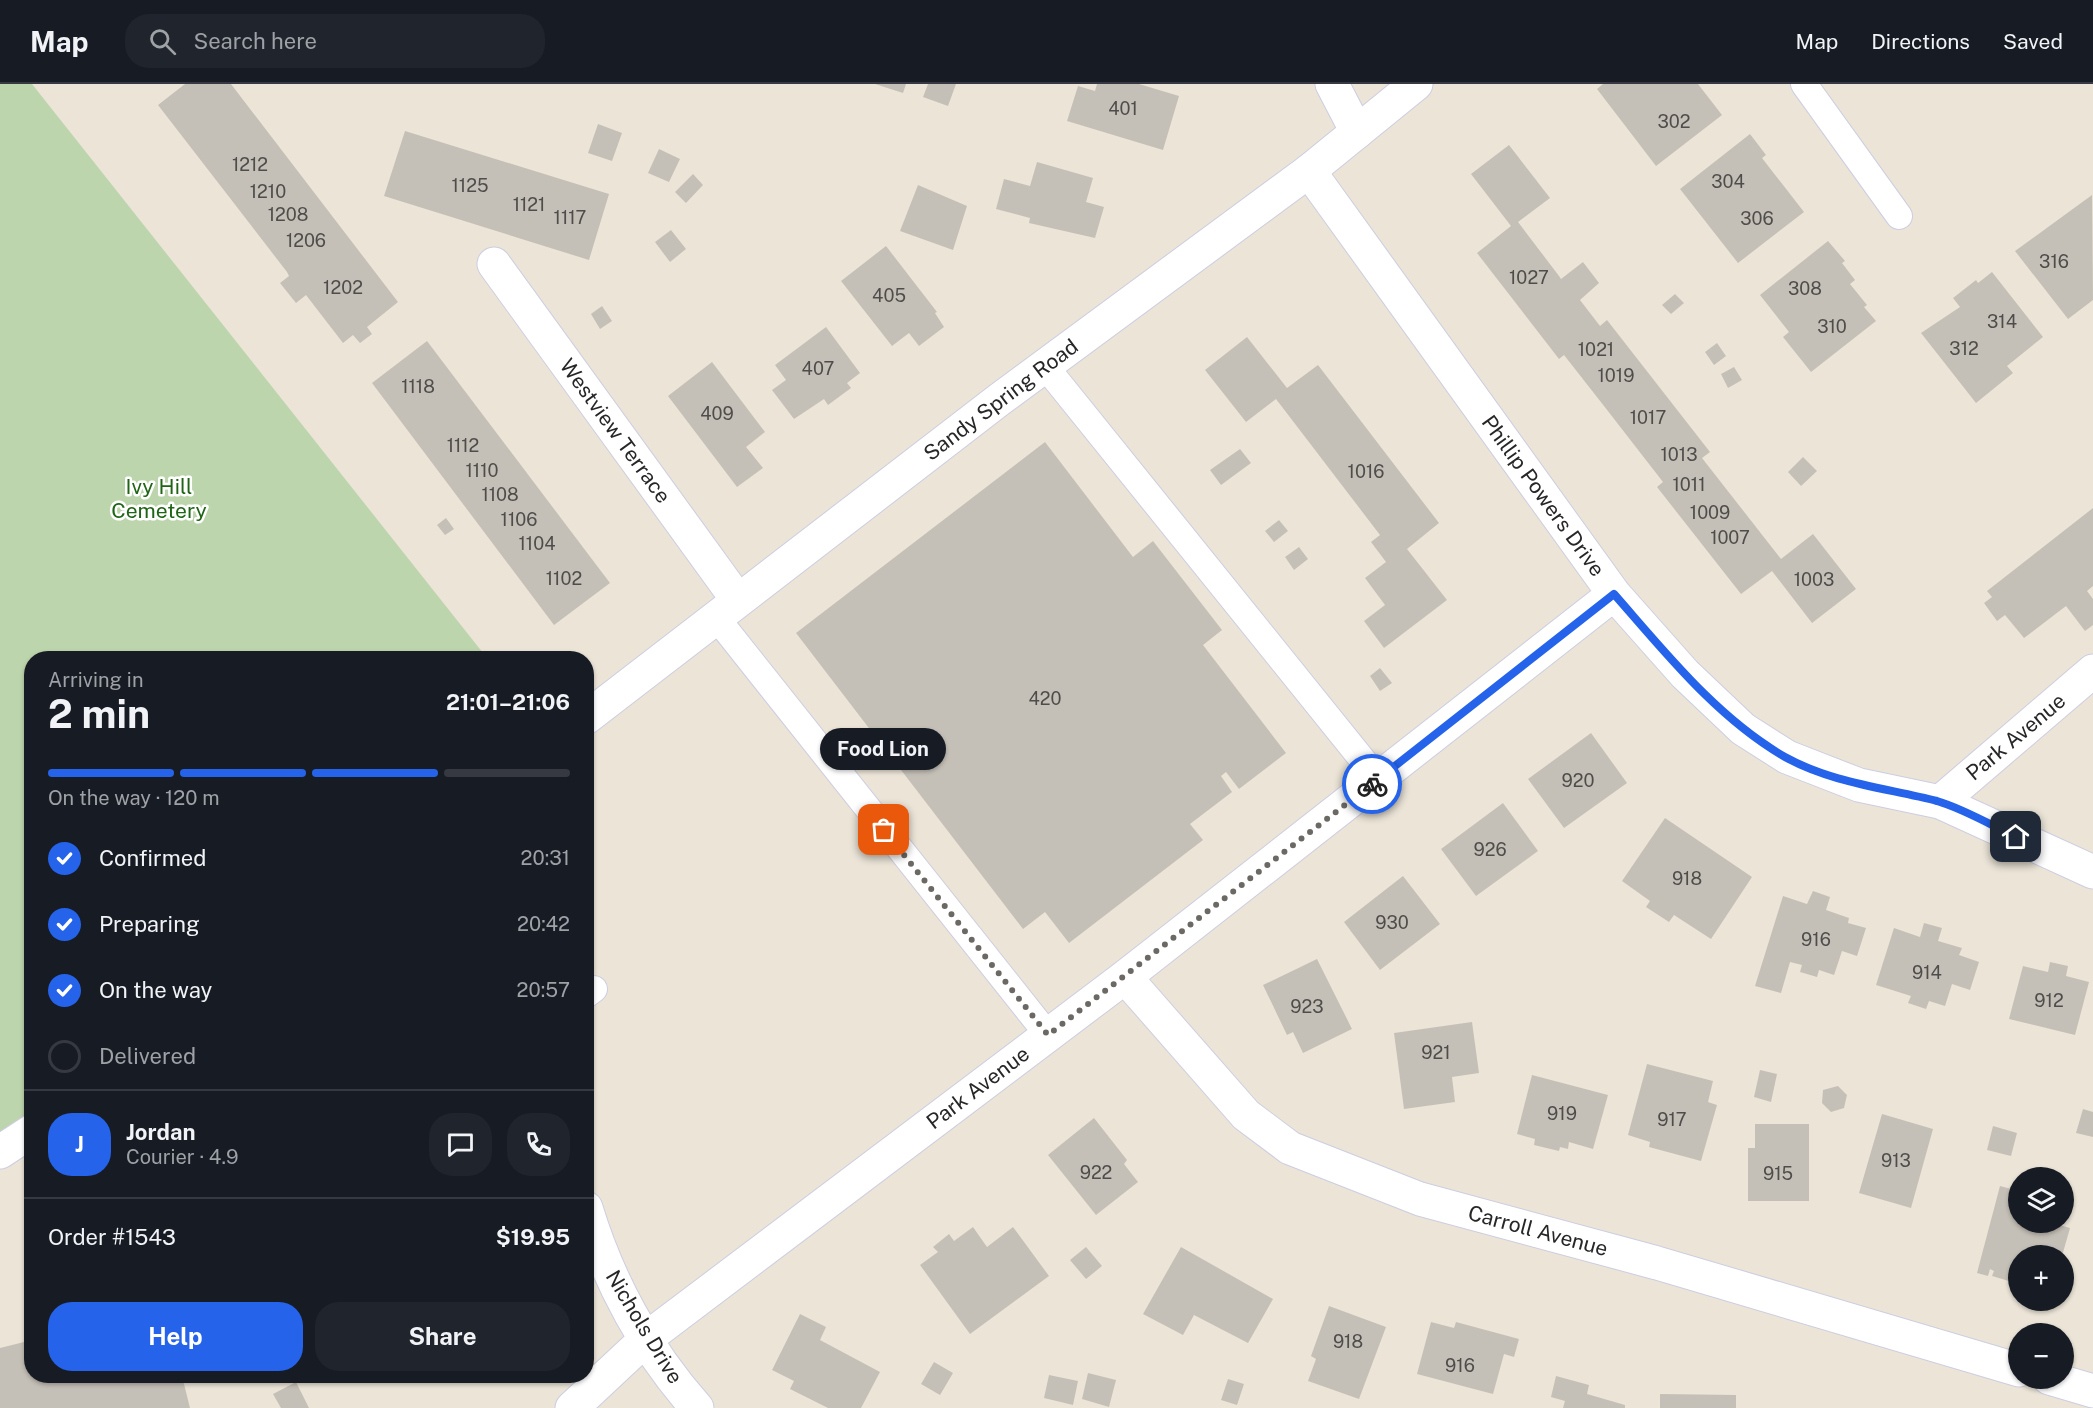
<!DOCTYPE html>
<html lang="en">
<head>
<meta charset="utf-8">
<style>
  :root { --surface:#171b24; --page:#20242c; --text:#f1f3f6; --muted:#9ea1a6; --line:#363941; --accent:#2563eb }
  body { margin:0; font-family:"Public Sans",sans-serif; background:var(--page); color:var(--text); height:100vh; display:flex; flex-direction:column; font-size:22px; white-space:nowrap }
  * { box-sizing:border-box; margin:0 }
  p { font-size:20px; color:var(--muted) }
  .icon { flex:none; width:33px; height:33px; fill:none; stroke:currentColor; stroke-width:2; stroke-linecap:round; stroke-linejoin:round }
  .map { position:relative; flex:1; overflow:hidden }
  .details { position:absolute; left:24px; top:567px; width:570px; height:732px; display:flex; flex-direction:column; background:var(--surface); border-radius:24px; box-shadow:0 2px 4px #0004 }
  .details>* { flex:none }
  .buttons { position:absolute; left:2008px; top:1083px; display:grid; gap:12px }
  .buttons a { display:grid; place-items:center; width:66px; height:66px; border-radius:50%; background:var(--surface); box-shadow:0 2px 4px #0004; font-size:30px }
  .pin { position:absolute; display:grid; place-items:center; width:51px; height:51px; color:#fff; margin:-26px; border-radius:12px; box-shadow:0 3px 9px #0006 }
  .courier { position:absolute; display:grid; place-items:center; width:60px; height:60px; margin:-30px; border:4px solid #2563eb; border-radius:50%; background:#fff; color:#222; box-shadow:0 2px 8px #0007 }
  .bubble { position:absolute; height:42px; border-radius:21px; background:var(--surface); box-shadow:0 2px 4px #0004; font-size:20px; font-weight:700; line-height:42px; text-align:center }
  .summary em { font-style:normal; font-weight:700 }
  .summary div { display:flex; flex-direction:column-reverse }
  .summary { display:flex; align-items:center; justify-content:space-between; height:102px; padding:0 24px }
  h1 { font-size:39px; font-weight:700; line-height:45px }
  .bar { display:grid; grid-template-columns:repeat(4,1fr); gap:9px 6px; align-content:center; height:72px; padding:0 24px }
  .bar i { height:8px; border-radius:4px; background:var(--line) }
  .bar .current { background:var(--accent) }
  .bar p { grid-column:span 4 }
  .line { display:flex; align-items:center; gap:15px; padding:0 24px; border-top:2px solid var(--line) }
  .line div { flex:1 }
  .round { display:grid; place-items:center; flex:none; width:63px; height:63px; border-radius:24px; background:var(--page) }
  ol { padding:0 24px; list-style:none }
  li { display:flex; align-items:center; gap:18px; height:66px }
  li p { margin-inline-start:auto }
  li .icon { padding:6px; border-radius:50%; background:var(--accent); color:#fff; stroke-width:4 }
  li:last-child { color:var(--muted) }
  li i { width:33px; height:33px; border:3px solid var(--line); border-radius:50% }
  .primary-button { display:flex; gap:12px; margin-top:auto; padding:12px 24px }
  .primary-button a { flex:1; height:69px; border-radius:24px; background:var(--accent); color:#fff; font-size:24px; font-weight:700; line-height:69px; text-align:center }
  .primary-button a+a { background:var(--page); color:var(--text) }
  header { display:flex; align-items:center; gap:36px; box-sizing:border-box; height:84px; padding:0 30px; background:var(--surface); border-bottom:2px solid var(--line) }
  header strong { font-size:28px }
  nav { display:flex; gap:33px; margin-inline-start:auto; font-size:21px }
  .search { width:420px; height:54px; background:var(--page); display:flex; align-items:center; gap:15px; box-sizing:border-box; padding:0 21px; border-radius:24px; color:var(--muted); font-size:22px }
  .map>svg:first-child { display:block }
  .cemetery { fill:#bdd5ad }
  .building { fill:#c5c0b7 }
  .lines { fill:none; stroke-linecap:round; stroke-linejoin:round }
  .service-casing { stroke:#cccee1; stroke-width:28 }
  .minor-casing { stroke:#cccee1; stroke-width:35 }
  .tertiary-casing { stroke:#cccee1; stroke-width:35 }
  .service { stroke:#fff; stroke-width:26 }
  .minor { stroke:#fff; stroke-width:33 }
  .tertiary { stroke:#fff; stroke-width:33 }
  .done { stroke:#6c6965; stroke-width:6; stroke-dasharray:0 10.8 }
  .route { stroke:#2563eb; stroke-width:8 }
  .labels { text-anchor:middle; stroke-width:5; stroke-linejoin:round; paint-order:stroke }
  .number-label { font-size:18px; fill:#4e4d4b }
  .street-label { font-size:21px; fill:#272727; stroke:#fff }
  .park-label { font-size:21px; fill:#1f6515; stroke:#fff }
</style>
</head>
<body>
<header>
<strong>Map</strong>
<div class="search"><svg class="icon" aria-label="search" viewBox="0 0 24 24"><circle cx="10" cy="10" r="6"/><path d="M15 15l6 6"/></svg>Search here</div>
<nav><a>Map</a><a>Directions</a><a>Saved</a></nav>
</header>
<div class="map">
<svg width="2093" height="1324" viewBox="0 0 2093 1324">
  <rect width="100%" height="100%" fill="#ebe4d7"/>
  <path class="cemetery" d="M 0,0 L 32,0 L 487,574 L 32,574 L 31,1047 L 0,1066 Z"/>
  <path class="building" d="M 185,0 L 231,0 L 398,218 L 367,243 L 372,250 L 360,259 L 353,251 L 343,259 L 306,211 L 296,219 L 280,199 L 289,192 L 287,188 L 158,21 Z
    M 875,0 L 906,0 L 903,9 Z
    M 928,0 L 956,0 L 948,22 L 923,13 Z
    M 1097,0 L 1139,0 L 1179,12 L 1163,66 L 1067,37 L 1078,2 L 1095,7 Z
    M 1603,0 L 1698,0 L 1722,31 L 1656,82 L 1597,5 Z
    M 598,40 L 622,49 L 612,77 L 588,69 Z
    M 405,47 L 609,110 L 589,176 L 384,112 Z
    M 1750,50 L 1766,71 L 1762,74 L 1804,128 L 1738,179 L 1680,105 Z
    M 1509,61 L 1550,114 L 1518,138 L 1559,192 L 1561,195 L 1583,178 L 1599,199 L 1580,216 L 1600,242 L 1607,236 L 1710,368 L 1702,374 L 1781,475 L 1813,450 L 1856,505 L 1812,539 L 1772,487 L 1741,510 L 1657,403 L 1663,398 L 1604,322 L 1564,271 L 1559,275 L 1477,169 L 1511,142 L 1471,90 Z
    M 659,65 L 680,75 L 669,98 L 648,89 Z
    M 1037,78 L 1093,94 L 1086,118 L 1104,123 L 1095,154 L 1029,139 L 1030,134 L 996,125 L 1004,95 L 1030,102 Z
    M 693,90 L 703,101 L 686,119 L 675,108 Z
    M 918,101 L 967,122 L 953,166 L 900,147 Z
    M 2092,111 L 2093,216 L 2068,235 L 2015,167 Z
    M 671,146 L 686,165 L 670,178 L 655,158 Z
    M 1828,157 L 1845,177 L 1842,179 L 1855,196 L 1850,200 L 1867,221 L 1864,223 L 1876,237 L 1811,288 L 1783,253 L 1789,248 L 1760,211 Z
    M 886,162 L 937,228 L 935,229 L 944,243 L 919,262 L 909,249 L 892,262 L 841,197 Z
    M 1992,188 L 2043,253 L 2007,282 L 2013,289 L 1976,319 L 1921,249 L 1960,223 L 1953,214 L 1976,196 L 1978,199 Z
    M 1675,210 L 1684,219 L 1671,230 L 1662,221 Z
    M 602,222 L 612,237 L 600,245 L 591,230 Z
    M 826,243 L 860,289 L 847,299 L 851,304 L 828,321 L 824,315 L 794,335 L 772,306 L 786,296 L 775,281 Z
    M 1247,253 L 1287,304 L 1318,281 L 1439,439 L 1407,465 L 1447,516 L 1384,564 L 1364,537 L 1385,521 L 1365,494 L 1386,478 L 1371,458 L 1380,451 L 1276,315 L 1246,338 L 1205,286 Z
    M 427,257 L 610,499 L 554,541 L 372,299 Z
    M 1717,259 L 1726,272 L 1714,281 L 1705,268 Z
    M 712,278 L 765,348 L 746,363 L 763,384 L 737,403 L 668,312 Z
    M 1734,283 L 1742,296 L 1728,304 L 1721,290 Z
    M 1045,358 L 1133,473 L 1153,457 L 1222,546 L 1203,561 L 1286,669 L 1239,705 L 1226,688 L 1221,692 L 1232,708 L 1190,740 L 1203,756 L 1069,859 L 1045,828 L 1023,845 L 796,549 Z
    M 1240,365 L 1251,379 L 1221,401 L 1210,386 Z
    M 1803,373 L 1817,387 L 1801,402 L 1788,388 Z
    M 2093,424 L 2093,502 L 2087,507 L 2093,515 L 2093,541 L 2085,547 L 2066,522 L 2024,554 L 2005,531 L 1997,537 L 1984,519 L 1992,513 L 1987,507 Z
    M 446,434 L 454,445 L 445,451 L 437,441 Z
    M 1279,436 L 1288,447 L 1274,458 L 1265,447 Z
    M 1299,463 L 1308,475 L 1294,486 L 1285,473 Z
    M 1380,584 L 1392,599 L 1380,607 L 1370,592 Z
    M 1591,649 L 1627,699 L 1564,744 L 1528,695 Z
    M 1503,719 L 1538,767 L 1476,812 L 1441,765 Z
    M 1665,734 L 1752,793 L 1711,855 L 1674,831 L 1669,838 L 1646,823 L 1650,817 L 1622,797 Z
    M 1403,792 L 1440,840 L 1380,886 L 1344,838 Z
    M 1813,807 L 1830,813 L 1826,826 L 1849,834 L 1848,839 L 1866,844 L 1857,872 L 1842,867 L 1834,891 L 1819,886 L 1817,893 L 1800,888 L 1802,881 L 1790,878 L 1781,909 L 1755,902 L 1783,812 L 1807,820 Z
    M 1924,839 L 1942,844 L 1938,857 L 1962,864 L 1959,871 L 1979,878 L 1970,906 L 1952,900 L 1945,922 L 1929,917 L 1926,925 L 1908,919 L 1911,912 L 1876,901 L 1894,844 L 1920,853 Z
    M 1317,875 L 1352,945 L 1303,969 L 1293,948 L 1287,951 L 1263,901 Z
    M 2050,878 L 2068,882 L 2066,892 L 2089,898 L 2075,951 L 2009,935 L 2023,882 L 2048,888 Z
    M 1472,938 L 1479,989 L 1452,993 L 1455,1018 L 1404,1025 L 1394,949 Z
    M 1647,980 L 1713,997 L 1708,1018 L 1717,1021 L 1701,1077 L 1649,1063 L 1650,1058 L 1628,1051 Z
    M 1760,986 L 1777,990 L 1771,1018 L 1754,1013 Z
    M 1532,991 L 1608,1011 L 1593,1065 L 1569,1058 L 1568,1065 L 1560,1063 L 1559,1067 L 1534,1061 L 1535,1055 L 1517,1050 Z
    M 1838,1002 L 1847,1011 L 1844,1024 L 1831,1028 L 1822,1019 L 1823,1006 Z
    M 2083,1025 L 2093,1028 L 2093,1053 L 2076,1049 Z
    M 1882,1030 L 1933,1045 L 1911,1124 L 1859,1109 Z
    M 1094,1034 L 1127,1076 L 1124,1080 L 1138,1098 L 1096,1131 L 1048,1071 Z
    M 1755,1040 L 1809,1040 L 1809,1117 L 1748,1117 L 1748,1064 L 1755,1064 Z
    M 1993,1042 L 2017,1049 L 2011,1072 L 1987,1066 Z
    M 2000,1102 L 2019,1107 L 2019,1138 L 2049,1138 L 2070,1144 L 2062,1172 L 2019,1172 L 2019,1200 L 1992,1192 L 1994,1187 L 1990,1185 L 1988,1192 L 1977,1189 Z
    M 973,1143 L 987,1163 L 1013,1143 L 1049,1192 L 970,1250 L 920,1181 L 938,1168 L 933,1163 L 949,1150 L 954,1157 Z
    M 1086,1163 L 1102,1182 L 1086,1195 L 1070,1176 Z
    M 1181,1163 L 1273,1215 L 1248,1259 L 1194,1231 L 1183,1251 L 1143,1230 Z
    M 1329,1222 L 1386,1243 L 1359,1315 L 1308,1297 L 1316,1275 L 1311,1272 Z
    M 800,1230 L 826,1243 L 820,1256 L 880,1288 L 861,1324 L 828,1324 L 790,1305 L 794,1297 L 772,1286 Z
    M 1431,1238 L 1454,1244 L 1456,1238 L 1519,1255 L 1514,1273 L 1504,1270 L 1493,1310 L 1417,1290 Z
    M 32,1256 L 32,1292 L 182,1292 L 190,1324 L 0,1324 L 0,1264 Z
    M 934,1278 L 953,1289 L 940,1311 L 921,1300 Z
    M 1088,1289 L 1116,1296 L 1109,1323 L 1082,1315 Z
    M 1049,1291 L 1078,1297 L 1073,1321 L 1044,1314 Z
    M 1556,1292 L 1589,1301 L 1587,1310 L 1625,1321 L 1625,1324 L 1563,1324 L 1565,1317 L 1551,1313 Z
    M 1228,1295 L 1244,1300 L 1237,1321 L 1221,1316 Z
    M 296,1298 L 309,1324 L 281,1324 L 273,1310 Z
    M 1660,1310 L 1736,1311 L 1736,1324 L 1660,1324 Z"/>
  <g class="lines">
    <g class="service-casing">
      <path id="service" d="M 1804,0 L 1899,132
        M 1045,282 L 1378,695
        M 715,532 L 1048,951
        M 586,911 L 594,905"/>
    </g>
    <g class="minor-casing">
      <path id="minor" d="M 1332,0 L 1357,48
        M 1309,87 L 1614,510 L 1685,590 L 1743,645 L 1787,673 L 1859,701 L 1940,718 L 2093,788
        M 494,180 L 737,515
        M 1940,718 L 2093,587
        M 1125,893 L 1246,1031 L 1290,1064 L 1420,1115 L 1657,1179 L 2019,1286
        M 586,1124 C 608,1197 646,1267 697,1324
        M 2049,1294 L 2093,1307
        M 572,1324 L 647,1254 L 1125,893 L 1614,510"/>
    </g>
    <g class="tertiary-casing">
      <path id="tertiary" d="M 586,634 L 1000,315 L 1309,87 L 1416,0
        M 0,1068 L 32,1047"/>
    </g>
    <use href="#service" class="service"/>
    <use href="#minor" class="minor"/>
    <use href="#tertiary" class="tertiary"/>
  </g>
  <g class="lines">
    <path class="done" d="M 884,746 L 1048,951 L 1372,700"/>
    <path class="route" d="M 1372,700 L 1614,510 C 1665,568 1717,634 1785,673 C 1832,699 1886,704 1937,717 C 1964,725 1991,741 2016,753"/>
  </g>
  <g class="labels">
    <g class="number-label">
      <text x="1123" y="31">401</text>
      <text x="1674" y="44">302</text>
      <text x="250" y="87">1212</text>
      <text x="1728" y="104">304</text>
      <text x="470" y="108">1125</text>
      <text x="268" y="114">1210</text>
      <text x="529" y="127">1121</text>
      <text x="288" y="137">1208</text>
      <text x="570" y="140">1117</text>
      <text x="1757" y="141">306</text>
      <text x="306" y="163">1206</text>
      <text x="2054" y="184">316</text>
      <text x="1529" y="200">1027</text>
      <text x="343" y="210">1202</text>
      <text x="1805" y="211">308</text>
      <text x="889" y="218">405</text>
      <text x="2002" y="244">314</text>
      <text x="1832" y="249">310</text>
      <text x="1964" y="271">312</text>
      <text x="1596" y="272">1021</text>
      <text x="818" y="291">407</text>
      <text x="1616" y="298">1019</text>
      <text x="418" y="309">1118</text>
      <text x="717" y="336">409</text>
      <text x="1648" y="340">1017</text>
      <text x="463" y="368">1112</text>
      <text x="1679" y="377">1013</text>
      <text x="482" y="393">1110</text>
      <text x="1366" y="394">1016</text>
      <text x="1689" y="407">1011</text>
      <text x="500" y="417">1108</text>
      <text x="1710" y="435">1009</text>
      <text x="519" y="442">1106</text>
      <text x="1730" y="460">1007</text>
      <text x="537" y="466">1104</text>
      <text x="564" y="501">1102</text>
      <text x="1814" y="502">1003</text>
      <text x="1045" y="621">420</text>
      <text x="1578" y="703">920</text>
      <text x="1490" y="772">926</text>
      <text x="1687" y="801">918</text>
      <text x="1392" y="845">930</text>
      <text x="1816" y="862">916</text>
      <text x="1927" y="895">914</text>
      <text x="2049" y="923">912</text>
      <text x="1307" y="929">923</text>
      <text x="1436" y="975">921</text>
      <text x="1562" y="1036">919</text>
      <text x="1672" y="1042">917</text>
      <text x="1896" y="1083">913</text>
      <text x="1096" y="1095">922</text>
      <text x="1778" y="1096">915</text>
      <text x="1348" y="1264">918</text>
      <text x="1460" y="1288">916</text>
    </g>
    <g class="street-label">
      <text transform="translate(1001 316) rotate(-37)" y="7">Sandy Spring Road</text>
      <text transform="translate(615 347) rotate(54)" y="7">Westview Terrace</text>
      <text transform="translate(1543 412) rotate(54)" y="7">Phillip Powers Drive</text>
      <text transform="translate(2016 653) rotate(-40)" y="7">Park Avenue</text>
      <text transform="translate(978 1004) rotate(-37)" y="7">Park Avenue</text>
      <text transform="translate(1538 1147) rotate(15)" y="7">Carroll Avenue</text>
      <text transform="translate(644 1243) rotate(59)" y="7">Nichols Drive</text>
    </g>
    <g class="park-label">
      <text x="159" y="410">Ivy Hill<tspan x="159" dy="24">Cemetery</tspan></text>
    </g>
  </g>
</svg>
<div class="buttons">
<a><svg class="icon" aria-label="layers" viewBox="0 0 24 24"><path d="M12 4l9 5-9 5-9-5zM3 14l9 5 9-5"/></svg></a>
<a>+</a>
<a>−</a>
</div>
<div class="pin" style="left:884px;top:746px;background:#ea580c"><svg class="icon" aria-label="bag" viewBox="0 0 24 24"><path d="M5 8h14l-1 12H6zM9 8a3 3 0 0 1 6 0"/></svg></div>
<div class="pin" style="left:2016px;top:753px;background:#1f2937"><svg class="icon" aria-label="home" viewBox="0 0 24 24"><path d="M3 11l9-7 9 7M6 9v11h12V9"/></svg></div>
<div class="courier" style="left:1372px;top:700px"><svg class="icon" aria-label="bike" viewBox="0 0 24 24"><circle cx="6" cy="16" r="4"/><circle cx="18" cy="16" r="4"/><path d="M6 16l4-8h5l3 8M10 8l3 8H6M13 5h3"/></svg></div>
<div class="bubble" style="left:820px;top:644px;width:126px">Food Lion</div>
<section class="details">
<div class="summary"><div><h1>2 min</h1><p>Arriving in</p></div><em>21:01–21:06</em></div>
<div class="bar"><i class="current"></i><i class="current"></i><i class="current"></i><i></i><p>On the way · 120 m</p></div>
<ol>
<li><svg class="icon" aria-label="check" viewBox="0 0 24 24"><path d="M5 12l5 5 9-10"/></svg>Confirmed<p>20:31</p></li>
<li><svg class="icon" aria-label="check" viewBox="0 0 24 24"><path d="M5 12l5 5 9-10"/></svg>Preparing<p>20:42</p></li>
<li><svg class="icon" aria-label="check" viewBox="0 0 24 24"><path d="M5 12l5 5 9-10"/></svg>On the way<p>20:57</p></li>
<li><i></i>Delivered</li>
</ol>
<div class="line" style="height:108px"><b class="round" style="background:var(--accent);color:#fff">J</b><div><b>Jordan</b><p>Courier · 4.9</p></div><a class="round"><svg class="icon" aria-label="chat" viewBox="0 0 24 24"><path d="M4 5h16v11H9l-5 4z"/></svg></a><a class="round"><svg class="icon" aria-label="phone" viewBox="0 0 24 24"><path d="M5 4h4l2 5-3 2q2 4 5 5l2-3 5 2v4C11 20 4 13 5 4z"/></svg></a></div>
<div class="line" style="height:78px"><div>Order #1543</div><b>$19.95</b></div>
<div class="primary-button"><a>Help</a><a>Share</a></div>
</section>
</div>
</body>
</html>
